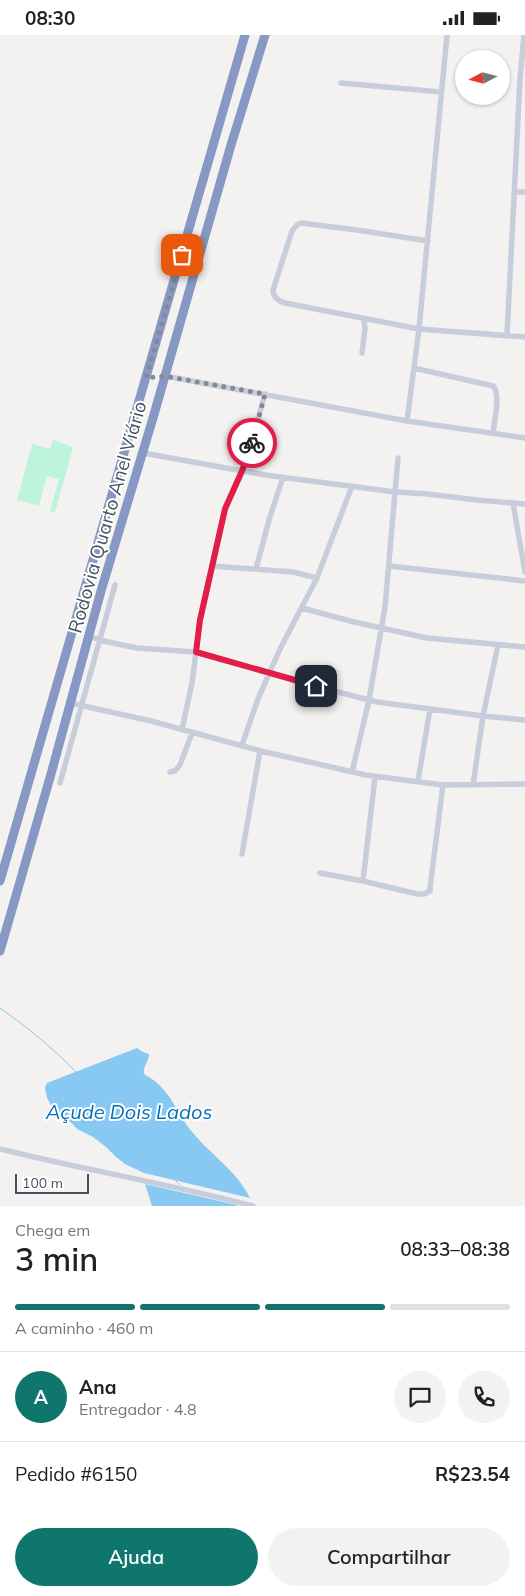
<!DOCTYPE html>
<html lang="pt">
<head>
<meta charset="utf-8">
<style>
  :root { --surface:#fff; --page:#f2f2f2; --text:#222; --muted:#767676; --line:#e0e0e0; --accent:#0f766e }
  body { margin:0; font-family:Mulish,sans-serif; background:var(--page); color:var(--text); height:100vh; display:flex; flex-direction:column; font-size:19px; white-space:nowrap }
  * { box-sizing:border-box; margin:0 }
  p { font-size:16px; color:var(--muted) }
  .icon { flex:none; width:28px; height:28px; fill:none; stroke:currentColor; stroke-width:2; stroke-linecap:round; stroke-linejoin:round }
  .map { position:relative; height:1171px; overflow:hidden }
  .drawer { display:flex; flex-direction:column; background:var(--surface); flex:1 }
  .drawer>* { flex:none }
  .needle { width:32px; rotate:263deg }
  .fabs { position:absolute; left:455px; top:15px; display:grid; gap:10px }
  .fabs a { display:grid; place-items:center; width:55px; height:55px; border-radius:50%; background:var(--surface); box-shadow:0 1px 4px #0004; font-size:25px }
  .scale { position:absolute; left:15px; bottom:12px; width:74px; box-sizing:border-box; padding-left:5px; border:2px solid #475061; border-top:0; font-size:14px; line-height:18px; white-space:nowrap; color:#475061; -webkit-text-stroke:4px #fff; paint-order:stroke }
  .pin { position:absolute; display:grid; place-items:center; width:42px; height:42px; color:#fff; margin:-21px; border-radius:10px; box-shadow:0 2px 8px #0006 }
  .courier { position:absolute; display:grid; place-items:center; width:50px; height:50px; margin:-25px; border:4px solid #e11d48; border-radius:50%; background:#fff; color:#222; box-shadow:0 1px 6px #0007 }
  .overview em { font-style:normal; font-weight:600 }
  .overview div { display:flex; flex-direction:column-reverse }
  .overview { display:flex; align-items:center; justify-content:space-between; height:85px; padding:0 15px }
  h1 { font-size:32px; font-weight:600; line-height:38px }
  .bar { display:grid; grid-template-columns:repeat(4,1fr); gap:8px 5px; align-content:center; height:60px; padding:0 15px }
  .bar i { height:6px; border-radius:4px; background:var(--line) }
  .bar .current { background:var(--accent) }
  .bar p { grid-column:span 4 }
  .line { display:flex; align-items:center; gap:12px; padding:0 15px; border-top:1px solid var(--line) }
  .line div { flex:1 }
  .round { display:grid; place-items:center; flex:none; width:52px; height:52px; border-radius:26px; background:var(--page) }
  .cta { display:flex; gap:10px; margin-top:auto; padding:10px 15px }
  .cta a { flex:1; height:58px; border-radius:30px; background:var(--accent); color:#fff; font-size:20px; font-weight:600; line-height:58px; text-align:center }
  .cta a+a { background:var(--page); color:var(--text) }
  .status { display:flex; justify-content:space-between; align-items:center; height:35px; padding:0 25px; background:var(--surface); direction:ltr }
  .status svg { height:14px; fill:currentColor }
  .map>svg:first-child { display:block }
  .green { fill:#bef3dd }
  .water { fill:#88c9f3 }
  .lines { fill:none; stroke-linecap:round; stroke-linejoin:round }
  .stream { stroke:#88c9f3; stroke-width:1 }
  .minor { stroke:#c7cdda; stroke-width:5.5 }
  .highway { stroke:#8698c3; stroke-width:9 }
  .done { stroke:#848993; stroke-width:5; stroke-dasharray:0 9 }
  .route { stroke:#e11d48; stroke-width:6 }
  .labels { text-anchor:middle; stroke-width:4; stroke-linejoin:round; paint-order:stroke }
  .street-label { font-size:19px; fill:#475061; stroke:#fff }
  .water-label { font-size:20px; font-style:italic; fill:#0170ba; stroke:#fff }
</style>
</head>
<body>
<div class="status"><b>08:30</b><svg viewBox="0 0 49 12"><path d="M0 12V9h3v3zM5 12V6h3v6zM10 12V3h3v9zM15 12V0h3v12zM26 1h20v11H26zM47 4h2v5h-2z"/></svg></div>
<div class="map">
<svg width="525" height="1171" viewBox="0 0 525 1171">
  <rect width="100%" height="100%" fill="#f4f2f1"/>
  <path class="green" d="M 53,405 L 73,412 L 55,478 L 50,476 L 59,444 L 47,441 L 39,471 L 17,465 L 32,409 L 50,414 Z"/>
  <path class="water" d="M 137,1013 L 143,1017 L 149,1019 C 149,1027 143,1030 144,1039 C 173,1055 174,1076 193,1098 C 212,1121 237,1136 250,1163 L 144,1138 L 125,1129 L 116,1122 L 106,1112 L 93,1102 L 77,1094 L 63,1079 L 52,1072 L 47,1063 L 45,1053 L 47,1048 Z
    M 145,1149 L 237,1170 L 237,1171 L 152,1171 Z"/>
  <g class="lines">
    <path class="stream" d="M 0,973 C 27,992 53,1013 76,1037
      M 175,1145 L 180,1150"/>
    <path class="minor" d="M 341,48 L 441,57
      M 515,157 L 525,157
      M 428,206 L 357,195 L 301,188 L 297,190 L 292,196 L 273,255 C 273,262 278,266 285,268 L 419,294 L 525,302
      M 507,300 L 520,44 L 524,0
      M 362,318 L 365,294 L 364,284
      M 414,333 L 493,351 C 501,359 494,387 493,398
      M 165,341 L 407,386 L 525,403
      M 407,386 L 419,294 L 447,0
      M 143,418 L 265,440 L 395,457 L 428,459 L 477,465 L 525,469
      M 513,468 L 525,537
      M 212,531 L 293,537 L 317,543
      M 389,531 L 525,546
      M 256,534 L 269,485 L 283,442
      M 302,573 L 354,587 L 427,603 L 525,612
      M 88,601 L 108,607 L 137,613 L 196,617 L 303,648 L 377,667 L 483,681 L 525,685
      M 70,668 L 151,686 L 261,716 L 366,740 L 443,750 L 525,749
      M 182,694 L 192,648 L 200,585 L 225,473 L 247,423 L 265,359
      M 242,710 L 258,664 L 280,614 L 317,543 L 352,451
      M 170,737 L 175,736 L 180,730 L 192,698
      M 352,737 L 369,665 L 385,572 L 398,423
      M 418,746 L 430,674
      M 60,748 L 115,550
      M 473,750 L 483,681 L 498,610
      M 242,819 L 260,716
      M 320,838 L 363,846 L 417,859 L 424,859 L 430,856 L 430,853 L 443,750
      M 363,846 L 375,742
      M 0,1114 C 84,1135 170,1149 253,1171"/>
    <path class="highway" d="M 0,846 L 245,0
      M 0,916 L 51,739 L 101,556 L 153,383 L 231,110 L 265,0"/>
  </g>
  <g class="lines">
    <path class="done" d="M 182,220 L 146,343 L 164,341 L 265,359 L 252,408"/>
    <path class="route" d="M 252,408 L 242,436 L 225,474 L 200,585 L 196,617 L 316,651"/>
  </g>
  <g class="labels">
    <g class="street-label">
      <text transform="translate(107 482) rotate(-74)" y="7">Rodovia Quarto Anel Viário</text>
    </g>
    <g class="water-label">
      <text x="129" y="1084">Açude Dois Lados</text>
    </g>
  </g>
</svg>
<div class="fabs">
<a><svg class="needle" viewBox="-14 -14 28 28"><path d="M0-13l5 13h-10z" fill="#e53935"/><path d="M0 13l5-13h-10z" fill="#767676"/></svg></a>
</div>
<div class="scale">100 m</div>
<div class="pin" style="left:182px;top:220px;background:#ea580c"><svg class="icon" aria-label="bag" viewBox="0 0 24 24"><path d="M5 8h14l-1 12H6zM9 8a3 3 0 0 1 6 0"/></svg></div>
<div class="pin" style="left:316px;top:651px;background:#1f2937"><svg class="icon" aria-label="home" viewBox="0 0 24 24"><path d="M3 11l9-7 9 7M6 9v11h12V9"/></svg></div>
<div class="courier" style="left:252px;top:408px"><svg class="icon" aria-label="bike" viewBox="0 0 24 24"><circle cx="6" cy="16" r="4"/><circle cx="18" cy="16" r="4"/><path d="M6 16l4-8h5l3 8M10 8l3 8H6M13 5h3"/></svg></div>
</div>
<section class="drawer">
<div class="overview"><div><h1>3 min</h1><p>Chega em</p></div><em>08:33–08:38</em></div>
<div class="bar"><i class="current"></i><i class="current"></i><i class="current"></i><i></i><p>A caminho · 460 m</p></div>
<div class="line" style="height:90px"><b class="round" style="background:var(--accent);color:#fff">A</b><div><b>Ana</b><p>Entregador · 4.8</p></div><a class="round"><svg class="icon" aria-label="chat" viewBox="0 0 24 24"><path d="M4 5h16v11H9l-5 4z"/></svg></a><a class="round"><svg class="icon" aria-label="phone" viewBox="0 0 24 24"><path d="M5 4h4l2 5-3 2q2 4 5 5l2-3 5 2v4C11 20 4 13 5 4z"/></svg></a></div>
<div class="line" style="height:65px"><div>Pedido #6150</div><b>R$23.54</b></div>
<div class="cta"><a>Ajuda</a><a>Compartilhar</a></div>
</section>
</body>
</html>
